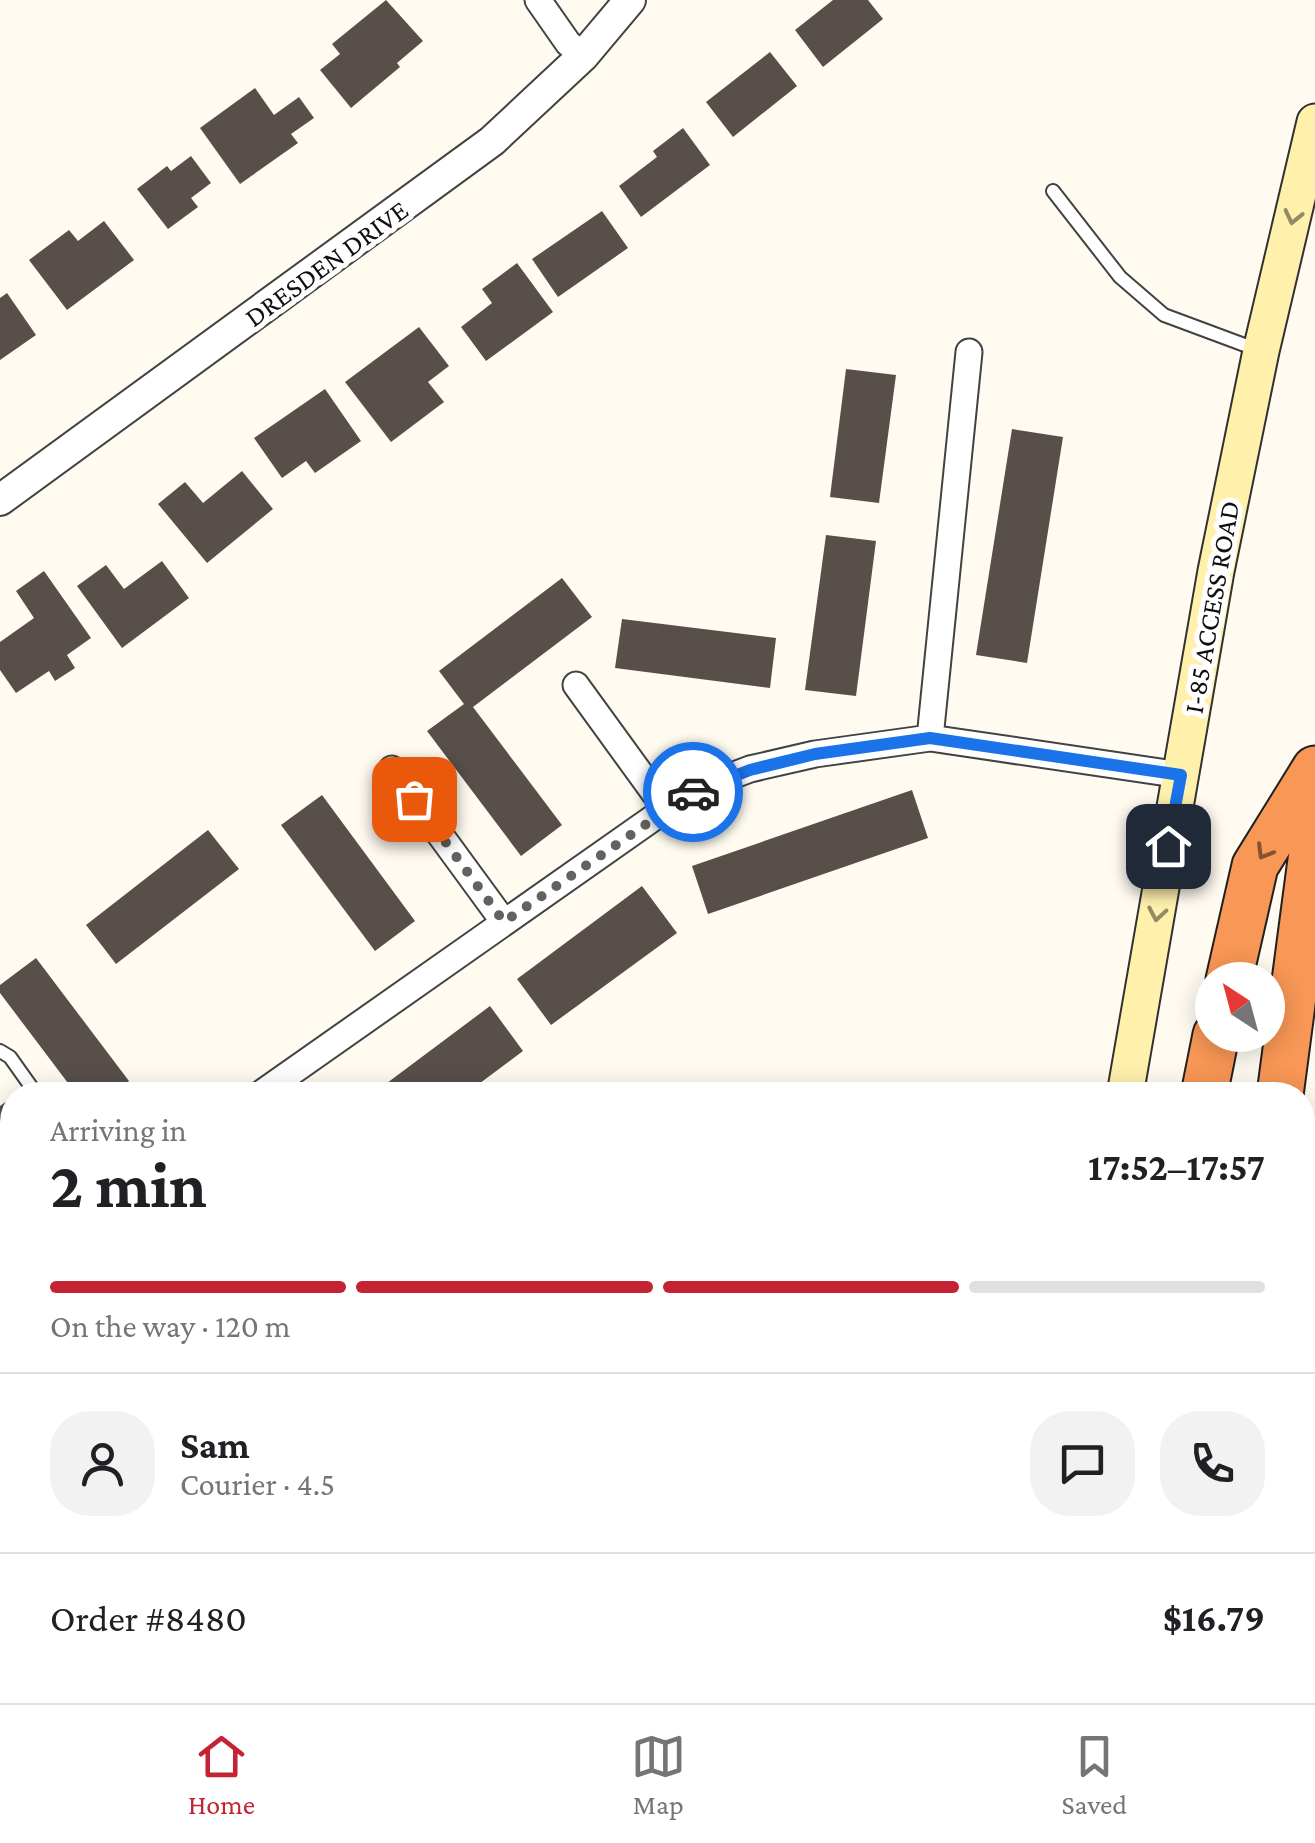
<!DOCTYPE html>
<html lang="en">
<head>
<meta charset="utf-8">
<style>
  :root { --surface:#fff; --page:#f2f2f2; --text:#202124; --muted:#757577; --line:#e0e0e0; --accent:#c32333 }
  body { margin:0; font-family:"Crimson Pro",serif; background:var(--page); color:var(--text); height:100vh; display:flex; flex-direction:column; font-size:38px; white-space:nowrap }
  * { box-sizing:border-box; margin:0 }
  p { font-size:32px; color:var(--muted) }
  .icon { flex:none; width:55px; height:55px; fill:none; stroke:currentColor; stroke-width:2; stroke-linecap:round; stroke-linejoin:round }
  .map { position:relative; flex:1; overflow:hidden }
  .side { position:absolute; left:0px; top:1082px; width:1315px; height:622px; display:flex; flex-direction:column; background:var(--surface); border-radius:40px 40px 0 0; box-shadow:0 5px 25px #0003 }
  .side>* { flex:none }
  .needle { width:65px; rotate:324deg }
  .fabs { position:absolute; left:1195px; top:962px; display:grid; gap:20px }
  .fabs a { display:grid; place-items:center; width:90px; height:90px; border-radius:50%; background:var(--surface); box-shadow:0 5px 25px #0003; font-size:50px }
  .pin { position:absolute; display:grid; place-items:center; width:85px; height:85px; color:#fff; margin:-42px; border-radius:20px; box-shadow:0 5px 15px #0006 }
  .courier { position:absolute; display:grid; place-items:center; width:100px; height:100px; margin:-50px; border:8px solid #1a73e8; border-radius:50%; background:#fff; color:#222; box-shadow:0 2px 12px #0007 }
  .overview em { font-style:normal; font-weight:700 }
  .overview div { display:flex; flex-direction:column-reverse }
  .overview { display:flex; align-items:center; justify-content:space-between; height:170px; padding:0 50px }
  h1 { font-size:65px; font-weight:700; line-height:75px }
  .bar { display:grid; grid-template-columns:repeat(4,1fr); gap:15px 10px; align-content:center; height:120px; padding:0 50px }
  .bar i { height:12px; border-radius:8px; background:var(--line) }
  .bar .on { background:var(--accent) }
  .bar p { grid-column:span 4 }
  .line { display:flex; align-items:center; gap:25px; padding:0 50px; border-top:2px solid var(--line) }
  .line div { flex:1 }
  .round { display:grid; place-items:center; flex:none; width:105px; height:105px; border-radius:40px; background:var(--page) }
  .dock { display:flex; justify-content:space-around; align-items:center; height:140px; border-top:2px solid var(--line); background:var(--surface); font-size:28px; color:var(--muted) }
  .dock a { display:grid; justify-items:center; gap:5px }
  .dock .on { color:var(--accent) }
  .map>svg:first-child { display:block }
  .building { fill:#584f4b }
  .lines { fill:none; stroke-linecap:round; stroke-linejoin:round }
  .service-casing { stroke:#424242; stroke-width:16 }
  .minor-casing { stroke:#424242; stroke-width:29 }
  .tertiary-casing { stroke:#424242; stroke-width:34 }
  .secondary-casing { stroke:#313131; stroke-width:39 }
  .motorway-casing { stroke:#202020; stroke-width:49 }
  .service { stroke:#fff; stroke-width:12 }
  .minor { stroke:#fff; stroke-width:25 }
  .tertiary { stroke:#fff; stroke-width:30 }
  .secondary { stroke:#fff1ac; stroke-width:35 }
  .motorway { stroke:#f89756; stroke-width:45 }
  .oneway { stroke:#938b65 }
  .oneway2 { stroke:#845332 }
  .done { stroke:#63625e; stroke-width:10; stroke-dasharray:0 18 }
  .route { stroke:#1a73e8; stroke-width:12 }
  .labels { text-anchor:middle; stroke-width:10; stroke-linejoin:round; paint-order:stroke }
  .street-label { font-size:28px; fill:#0f0f0f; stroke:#fff }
</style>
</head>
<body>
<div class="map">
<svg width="1315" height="1703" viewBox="0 0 1315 1703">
  <rect width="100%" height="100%" fill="#fffbf1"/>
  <path class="building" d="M 386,0 L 423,41 L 397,63 L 400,67 L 351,108 L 320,70 L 340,54 L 332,44 Z
    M 833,0 L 868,0 L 883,19 L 823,67 L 795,30 Z
    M 770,52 L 797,86 L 733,137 L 706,102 Z
    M 255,88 L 274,115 L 299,97 L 314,118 L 291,134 L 298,143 L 240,184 L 200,128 Z
    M 683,128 L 710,165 L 641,217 L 619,186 L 657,157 L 653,151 Z
    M 191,156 L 211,183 L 191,198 L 198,207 L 168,229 L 137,189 L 167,166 L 171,171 Z
    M 602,211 L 628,248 L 558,297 L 532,259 Z
    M 104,221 L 134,260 L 67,310 L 29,260 L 69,230 L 78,241 Z
    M 517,263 L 553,312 L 486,361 L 461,327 L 492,303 L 482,289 Z
    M 7,293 L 36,335 L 0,360 L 0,298 Z
    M 419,327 L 449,366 L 428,382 L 444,402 L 391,442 L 345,382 Z
    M 846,369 L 896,375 L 879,503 L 830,497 Z
    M 325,389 L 361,441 L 315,473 L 306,461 L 282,478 L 254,438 Z
    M 1012,429 L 1063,437 L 1027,663 L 976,655 Z
    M 242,471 L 273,509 L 207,563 L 158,504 L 185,482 L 203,503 Z
    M 826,535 L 876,541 L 856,696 L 805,690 Z
    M 162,561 L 189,598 L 122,648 L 77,586 L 106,565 L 124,589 Z
    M 44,571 L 91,638 L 67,655 L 75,668 L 55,681 L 49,671 L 16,693 L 0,670 L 0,642 L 34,618 L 16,591 Z
    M 562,578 L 592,617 L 473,707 L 562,825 L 521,856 L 427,731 L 464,704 L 439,671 Z
    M 622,619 L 776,638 L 770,688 L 615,668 Z
    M 912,790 L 928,838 L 708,914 L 692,866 Z
    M 322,795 L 415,921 L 375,951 L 281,825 Z
    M 208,830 L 239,869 L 116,964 L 86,925 Z
    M 642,886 L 677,933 L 551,1025 L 517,979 Z
    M 36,958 L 129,1081 L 111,1095 L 77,1095 L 0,993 L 0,985 Z
    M 490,1006 L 523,1051 L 464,1095 L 371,1095 Z
    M 12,1097 L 12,1159 L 0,1168 L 0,1106 Z
    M 0,1486 L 12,1500 L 12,1563 L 5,1569 L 0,1563 Z
    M 782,1692 L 795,1692 L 802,1703 L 767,1703 Z
    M 846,1692 L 897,1692 L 895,1703 L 844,1703 Z"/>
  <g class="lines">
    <g class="service-casing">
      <path id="service" d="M 1053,191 L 1120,277 L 1164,315 L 1258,350
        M 0,1051 L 10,1057 L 37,1095"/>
    </g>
    <g class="minor-casing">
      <path id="minor" d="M 538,0 L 568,43 L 583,56
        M 576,685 L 666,809
        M 930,738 L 969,352
        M 392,769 L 504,922
        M 259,1095 L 666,809 L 700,788 L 750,769 L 815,754 L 930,738 L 1181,775
        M 12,1290 C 0,1316 2,1362 12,1389
        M 315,1703 L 319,1692
        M 502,1703 L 497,1697 L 502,1692
        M 620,1703 L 634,1692"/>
    </g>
    <g class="tertiary-casing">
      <path id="tertiary" d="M 0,500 L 492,141 L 583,56 L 630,0"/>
    </g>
    <g class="secondary-casing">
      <path id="secondary" d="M 1125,1095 L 1216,571 L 1261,351 L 1315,122
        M 1025,1703 L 1026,1692"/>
    </g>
    <g class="motorway-casing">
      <path id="motorway" d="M 1229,980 L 1255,866 L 1315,769
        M 1204,1095 L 1216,1035
        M 1280,1095 L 1315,830
        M 1085,1703 L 1087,1692
        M 1201,1703 L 1203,1692"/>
    </g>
    <use href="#service" class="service"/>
    <use href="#minor" class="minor"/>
    <use href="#tertiary" class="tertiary"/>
    <use href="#secondary" class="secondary"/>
    <use href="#motorway" class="motorway"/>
  </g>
  <defs><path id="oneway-chevron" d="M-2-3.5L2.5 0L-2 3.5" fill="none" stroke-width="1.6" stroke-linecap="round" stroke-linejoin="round" transform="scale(2.5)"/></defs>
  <g class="oneway">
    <use href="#oneway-chevron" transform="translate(1293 217) rotate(103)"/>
    <use href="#oneway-chevron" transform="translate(1157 914) rotate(100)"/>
  </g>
  <use class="oneway2" href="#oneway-chevron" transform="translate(1264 852) rotate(121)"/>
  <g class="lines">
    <path class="done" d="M 414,799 L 504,922 L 693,792"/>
    <path class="route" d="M 693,792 L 750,770 L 815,754 L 930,738 L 1181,775 L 1168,846"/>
  </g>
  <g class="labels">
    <g class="street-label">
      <text transform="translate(326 263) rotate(-36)" y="10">DRESDEN DRIVE</text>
      <text transform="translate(1211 607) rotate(-80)" y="10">I-85 ACCESS ROAD</text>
    </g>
  </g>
</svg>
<div class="fabs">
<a><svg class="needle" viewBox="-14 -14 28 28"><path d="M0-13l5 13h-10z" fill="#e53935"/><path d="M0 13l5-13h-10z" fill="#757577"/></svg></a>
</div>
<div class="pin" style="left:414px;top:799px;background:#ea580c"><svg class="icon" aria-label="bag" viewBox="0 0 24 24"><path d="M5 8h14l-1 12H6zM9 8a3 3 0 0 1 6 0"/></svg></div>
<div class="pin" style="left:1168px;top:846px;background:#1f2937"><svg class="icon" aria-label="home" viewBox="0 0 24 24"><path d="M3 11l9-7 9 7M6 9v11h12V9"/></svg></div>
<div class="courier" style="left:693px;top:792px"><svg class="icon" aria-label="car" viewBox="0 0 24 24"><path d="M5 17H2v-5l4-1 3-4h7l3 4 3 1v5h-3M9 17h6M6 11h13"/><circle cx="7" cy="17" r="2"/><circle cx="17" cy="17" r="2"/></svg></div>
<section class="side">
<div class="overview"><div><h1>2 min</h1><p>Arriving in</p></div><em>17:52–17:57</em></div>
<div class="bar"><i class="on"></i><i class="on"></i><i class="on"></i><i></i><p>On the way · 120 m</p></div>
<div class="line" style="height:180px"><a class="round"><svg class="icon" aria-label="person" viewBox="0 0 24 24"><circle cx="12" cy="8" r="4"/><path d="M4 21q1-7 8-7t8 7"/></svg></a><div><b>Sam</b><p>Courier · 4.5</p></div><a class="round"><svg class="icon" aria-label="chat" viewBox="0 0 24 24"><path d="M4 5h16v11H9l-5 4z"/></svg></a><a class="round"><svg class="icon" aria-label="phone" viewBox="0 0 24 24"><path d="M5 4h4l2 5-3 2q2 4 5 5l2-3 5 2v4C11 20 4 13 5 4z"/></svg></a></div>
<div class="line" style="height:130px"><div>Order #8480</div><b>$16.79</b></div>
</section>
</div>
<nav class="dock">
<a class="on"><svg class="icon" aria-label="home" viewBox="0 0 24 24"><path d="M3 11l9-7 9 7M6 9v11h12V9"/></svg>Home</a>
<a><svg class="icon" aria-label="map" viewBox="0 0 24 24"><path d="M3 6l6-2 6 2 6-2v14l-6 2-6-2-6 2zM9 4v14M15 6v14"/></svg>Map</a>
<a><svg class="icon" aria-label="saved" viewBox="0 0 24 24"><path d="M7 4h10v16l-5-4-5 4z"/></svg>Saved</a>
</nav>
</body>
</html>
